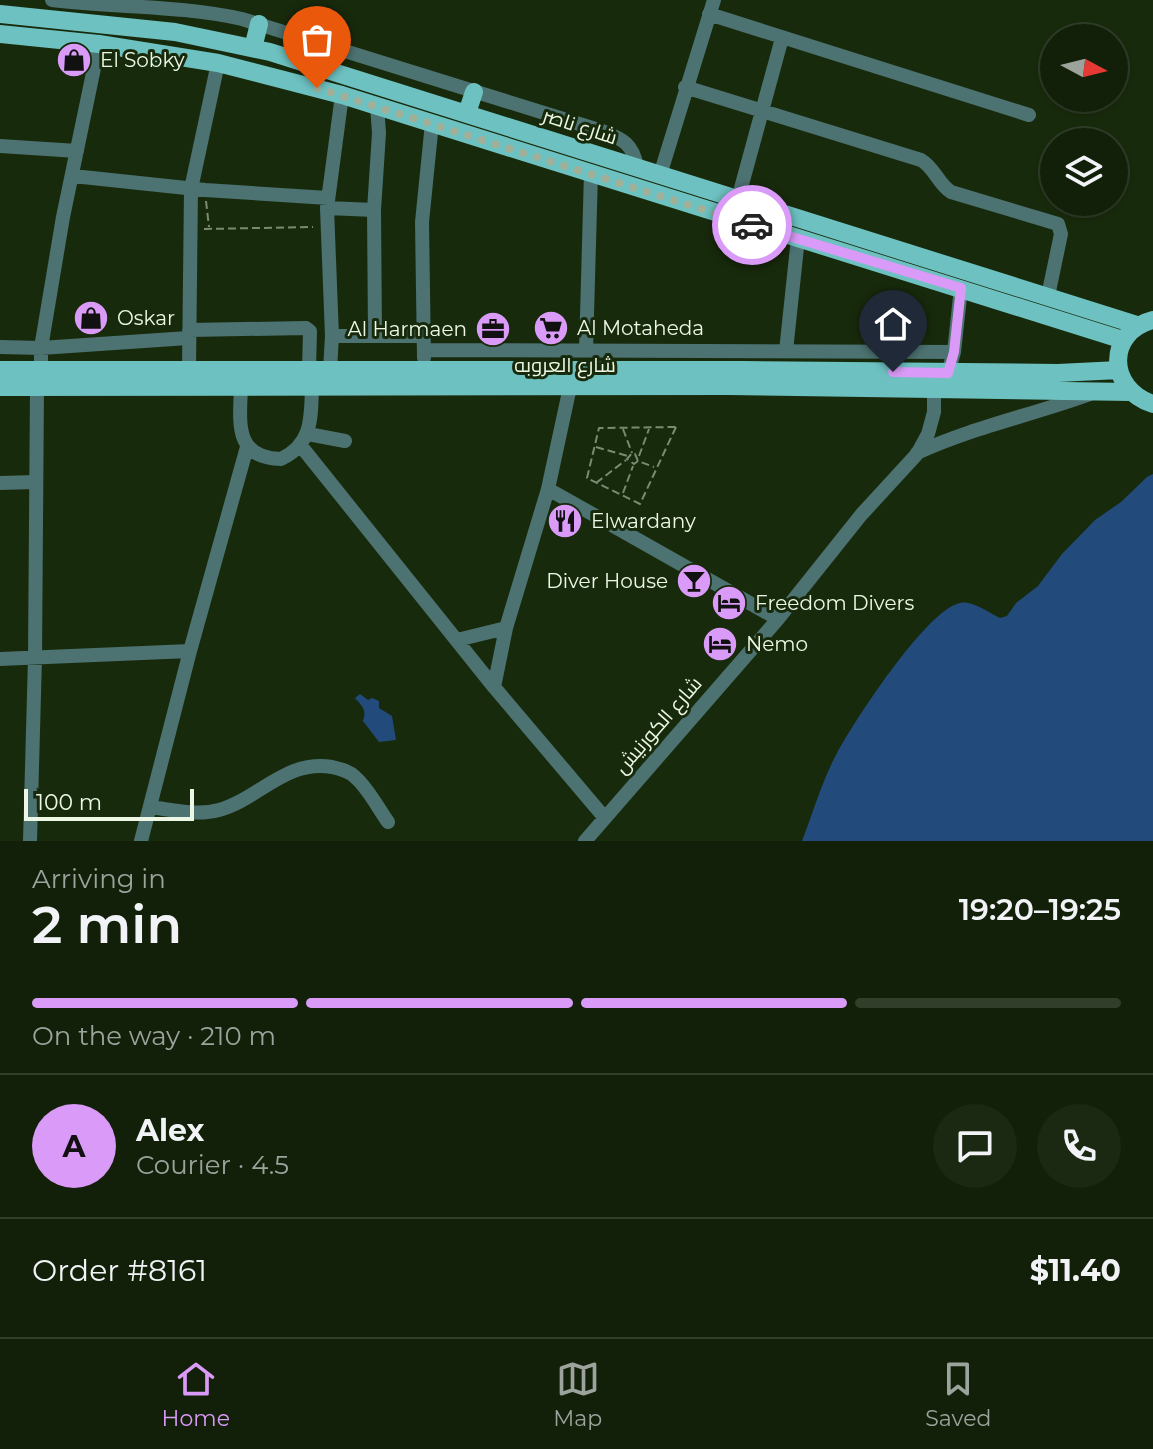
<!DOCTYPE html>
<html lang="en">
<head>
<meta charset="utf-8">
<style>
  :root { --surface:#122009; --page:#1b2812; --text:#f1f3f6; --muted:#9ca39c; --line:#313e2a; --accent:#da9af7 }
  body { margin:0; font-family:Montserrat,Cairo,sans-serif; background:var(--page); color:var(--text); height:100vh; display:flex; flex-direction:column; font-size:30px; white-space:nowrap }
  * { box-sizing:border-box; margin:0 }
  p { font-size:26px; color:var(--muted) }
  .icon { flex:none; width:44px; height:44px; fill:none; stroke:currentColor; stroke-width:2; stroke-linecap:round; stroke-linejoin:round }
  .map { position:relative; height:841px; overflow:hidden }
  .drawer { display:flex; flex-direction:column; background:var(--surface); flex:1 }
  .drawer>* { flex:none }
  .needle { width:52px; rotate:97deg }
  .fabs { position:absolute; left:1040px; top:24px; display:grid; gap:16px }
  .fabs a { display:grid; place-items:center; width:88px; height:88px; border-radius:50%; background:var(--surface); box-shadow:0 2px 6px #0004,0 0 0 2px var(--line); font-size:40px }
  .scale { position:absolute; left:24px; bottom:20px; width:170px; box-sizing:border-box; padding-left:8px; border:4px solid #ecf8e5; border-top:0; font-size:22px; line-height:28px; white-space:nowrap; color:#ecf8e5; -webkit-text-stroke:6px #182a0c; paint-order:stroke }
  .pin { position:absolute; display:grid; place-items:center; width:68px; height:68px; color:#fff; margin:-82px -34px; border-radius:50% 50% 50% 0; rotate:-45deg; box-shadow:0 0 8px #0007 }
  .pin .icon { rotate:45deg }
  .courier { position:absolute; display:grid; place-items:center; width:80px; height:80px; margin:-40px; border:6px solid #da9af7; border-radius:50%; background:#fff; color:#222; box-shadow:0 2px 10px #0007 }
  .headline em { font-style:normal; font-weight:600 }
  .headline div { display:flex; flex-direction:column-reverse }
  .headline { display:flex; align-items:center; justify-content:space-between; height:136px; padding:0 32px }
  h1 { font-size:52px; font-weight:600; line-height:60px }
  .bar { display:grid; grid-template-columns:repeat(4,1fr); gap:12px 8px; align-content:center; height:96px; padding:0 32px }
  .bar i { height:10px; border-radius:6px; background:var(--line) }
  .bar .active { background:var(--accent) }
  .bar p { grid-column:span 4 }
  .line { display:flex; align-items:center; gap:20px; padding:0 32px; border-top:2px solid var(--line) }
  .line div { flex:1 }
  .round { display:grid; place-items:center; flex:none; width:84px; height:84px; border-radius:42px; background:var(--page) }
  .dock { display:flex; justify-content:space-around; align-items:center; height:112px; border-top:2px solid var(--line); background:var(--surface); font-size:22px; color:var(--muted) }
  .dock a { display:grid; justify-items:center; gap:4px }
  .dock .active { color:var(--accent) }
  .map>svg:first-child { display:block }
  .water { fill:#224b7c }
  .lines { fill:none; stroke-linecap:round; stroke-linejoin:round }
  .path { stroke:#7b8b72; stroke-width:2; stroke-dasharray:8 4; stroke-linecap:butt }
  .minor { stroke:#4c7271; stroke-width:14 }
  .major { stroke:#6dc1c0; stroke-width:18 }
  .done { stroke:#a2b099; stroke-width:8; stroke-dasharray:0 14.4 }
  .route { stroke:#da9af7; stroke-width:10 }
  .labels { text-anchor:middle; stroke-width:6; stroke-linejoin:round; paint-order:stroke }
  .poi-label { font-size:20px; fill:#ecf8e5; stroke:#182a0c; text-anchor:start }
  .street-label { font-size:20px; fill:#ecf8e5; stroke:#182a0c }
</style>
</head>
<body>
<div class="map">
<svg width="1153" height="841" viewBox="0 0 1153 841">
  <rect width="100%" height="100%" fill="#182a0c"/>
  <path class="water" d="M 1153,474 L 1153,841 L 802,841 C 813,813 822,781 836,755 C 853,723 926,610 960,603 C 972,600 989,613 1000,618 L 1007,616 L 1016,603 L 1038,586 L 1062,554 L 1095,520 L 1121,502 L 1147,477 Z
    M 360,694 L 368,700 L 372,698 L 379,701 L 379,708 L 392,716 L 396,740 L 379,742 L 363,721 C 367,709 362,706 355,698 Z"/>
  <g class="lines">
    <path class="path" d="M 206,201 L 209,227
      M 204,229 L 313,227
      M 676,427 L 640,504 L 587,478 L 599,428 Z
      M 623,429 L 632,453
      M 596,447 L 628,456
      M 639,456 L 649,429
      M 638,461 L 634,464 L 627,459 L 632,453 L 635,454 L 638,461 L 654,467
      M 596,483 L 626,460
      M 623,493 L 633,466"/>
    <path class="minor" d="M 52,0 C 116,8 179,5 242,19 L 602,131 C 623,139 633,144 637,167
      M 709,14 L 1029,115
      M 685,87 L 921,160 C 935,168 938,184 951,192 L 1058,224 L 1061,234 L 1048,296
      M 0,146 L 77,151
      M 660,175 L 714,0
      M 73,176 L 205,190 L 328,198
      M 738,199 L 782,38
      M 327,208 L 374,210
      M 189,330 L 306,328 L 310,331 L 309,370
      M 375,335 L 374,210 L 379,133 L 377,106
      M 332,336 L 424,336
      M 0,347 L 41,348 L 188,338
      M 424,350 L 954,352
      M 586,351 L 591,172
      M 786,351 L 798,238
      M 424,358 L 422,222 L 432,123
      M 189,369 L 191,189 L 218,63
      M 41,370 L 41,348 L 63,217 L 99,44
      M 330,370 L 332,336 L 327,208 L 342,95
      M 948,373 L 954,352 L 961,288
      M 241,386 C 240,421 233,458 281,459 C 313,444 311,417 312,385
      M 308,434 L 345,441
      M 301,446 L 494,687 L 604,817
      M 917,453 C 973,427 1033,415 1090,394
      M 0,483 L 35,482
      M 548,489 L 778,619
      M 457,640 L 506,628
      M 0,659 L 190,651
      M 494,687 L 506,628 L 548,489 L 570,387
      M 150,807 C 173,810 197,816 219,810 C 259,799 286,759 332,767 C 341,769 349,771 355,777 C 368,788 378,808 388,822
      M 30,841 L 35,658 L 37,387
      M 141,841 L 190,651 L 247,447
      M 585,841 L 778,619 L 861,515 L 917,454 L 928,434 L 934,412 L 934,389"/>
    <path class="major" d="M 0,14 L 175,32 L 270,52 L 1137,325
      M 0,34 L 99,44 L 218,63 L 342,95 L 1123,340
      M 253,48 L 259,24
      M 467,113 L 474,92
      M 1153,320 C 1106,332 1107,389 1153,404
      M 0,370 L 742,370 L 1058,373 L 1119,370
      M 0,387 L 728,386 L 1131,392"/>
  </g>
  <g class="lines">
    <path class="done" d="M 317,88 L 752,225"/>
    <path class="route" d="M 752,225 L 961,288 L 954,352 L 948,373 L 893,372"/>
  </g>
  <defs>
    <g id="shop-disc" transform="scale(1.8)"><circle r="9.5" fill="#da9af7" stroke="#182a0c"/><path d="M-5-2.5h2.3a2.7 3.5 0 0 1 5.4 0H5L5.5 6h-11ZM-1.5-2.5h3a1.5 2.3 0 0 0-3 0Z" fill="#111"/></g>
    <g id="supermarket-disc" transform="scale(1.8)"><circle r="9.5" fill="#da9af7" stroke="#182a0c"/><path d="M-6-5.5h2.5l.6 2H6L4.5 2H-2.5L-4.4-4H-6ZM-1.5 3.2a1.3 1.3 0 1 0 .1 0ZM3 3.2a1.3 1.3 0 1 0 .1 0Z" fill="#111"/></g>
    <g id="office-disc" transform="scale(1.8)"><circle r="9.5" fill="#da9af7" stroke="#182a0c"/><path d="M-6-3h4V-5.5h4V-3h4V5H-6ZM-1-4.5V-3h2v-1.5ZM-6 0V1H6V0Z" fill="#111"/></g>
    <g id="restaurant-disc" transform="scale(1.8)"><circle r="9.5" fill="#da9af7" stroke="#182a0c"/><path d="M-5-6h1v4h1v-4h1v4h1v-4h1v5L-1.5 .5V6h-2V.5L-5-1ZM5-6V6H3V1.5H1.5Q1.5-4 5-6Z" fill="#111"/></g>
    <g id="bar-disc" transform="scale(1.8)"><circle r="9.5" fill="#da9af7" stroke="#182a0c"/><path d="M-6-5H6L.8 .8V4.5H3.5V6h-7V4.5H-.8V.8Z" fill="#111"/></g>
    <g id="hotel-disc" transform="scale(1.8)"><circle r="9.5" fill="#da9af7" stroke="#182a0c"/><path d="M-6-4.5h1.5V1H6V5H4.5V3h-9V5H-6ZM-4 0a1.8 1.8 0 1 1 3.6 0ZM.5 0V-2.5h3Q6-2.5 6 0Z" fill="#111"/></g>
  </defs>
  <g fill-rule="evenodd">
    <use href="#shop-disc" x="74" y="60"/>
    <use href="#shop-disc" x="91" y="318"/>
    <use href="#supermarket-disc" x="551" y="328"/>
    <use href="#office-disc" x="493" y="329"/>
    <use href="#restaurant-disc" x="565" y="521"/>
    <use href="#bar-disc" x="694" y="581"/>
    <use href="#hotel-disc" x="729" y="603"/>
    <use href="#hotel-disc" x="720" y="644"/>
  </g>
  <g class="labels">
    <g class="poi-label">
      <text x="100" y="67">El Sobky</text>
      <text x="117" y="325">Oskar</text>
      <text x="577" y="335">Al Motaheda</text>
      <text x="467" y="336" text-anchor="end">Al Harmaen</text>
      <text x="591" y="528">Elwardany</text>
      <text x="668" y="588" text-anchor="end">Diver House</text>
      <text x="755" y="610">Freedom Divers</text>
      <text x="746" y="651">Nemo</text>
    </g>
    <g class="street-label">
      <text transform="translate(580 126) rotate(18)" y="7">شارع ناصر</text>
      <text x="565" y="372">شارع العروبه</text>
      <text transform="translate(658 725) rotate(-49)" y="7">شارع الكورنيش</text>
    </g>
  </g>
</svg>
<div class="fabs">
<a><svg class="needle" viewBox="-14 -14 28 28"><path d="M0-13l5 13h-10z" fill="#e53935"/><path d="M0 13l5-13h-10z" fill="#9ca39c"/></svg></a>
<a><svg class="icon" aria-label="layers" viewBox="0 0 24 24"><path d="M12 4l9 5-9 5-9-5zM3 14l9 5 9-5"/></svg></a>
</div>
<div class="scale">100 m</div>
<div class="pin" style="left:317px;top:88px;background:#ea580c"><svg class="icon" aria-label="bag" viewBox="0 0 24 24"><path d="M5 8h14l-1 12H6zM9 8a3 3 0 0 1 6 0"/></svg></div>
<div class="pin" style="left:893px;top:372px;background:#1f2937"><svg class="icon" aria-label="home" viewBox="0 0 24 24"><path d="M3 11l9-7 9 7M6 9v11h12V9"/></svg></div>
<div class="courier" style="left:752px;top:225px"><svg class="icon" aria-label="car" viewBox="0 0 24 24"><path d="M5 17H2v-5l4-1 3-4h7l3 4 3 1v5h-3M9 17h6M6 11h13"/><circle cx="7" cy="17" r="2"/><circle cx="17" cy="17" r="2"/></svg></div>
</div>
<section class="drawer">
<div class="headline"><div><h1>2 min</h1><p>Arriving in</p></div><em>19:20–19:25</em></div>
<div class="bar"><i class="active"></i><i class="active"></i><i class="active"></i><i></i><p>On the way · 210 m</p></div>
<div class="line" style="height:144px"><b class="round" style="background:var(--accent);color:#111">A</b><div><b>Alex</b><p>Courier · 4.5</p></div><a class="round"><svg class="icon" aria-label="chat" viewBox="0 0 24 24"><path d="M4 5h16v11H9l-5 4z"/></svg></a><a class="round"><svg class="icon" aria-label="phone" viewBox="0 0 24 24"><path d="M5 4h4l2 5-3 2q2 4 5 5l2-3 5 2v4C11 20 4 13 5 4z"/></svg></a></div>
<div class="line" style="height:104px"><div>Order #8161</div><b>$11.40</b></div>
</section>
<nav class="dock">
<a class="active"><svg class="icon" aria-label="home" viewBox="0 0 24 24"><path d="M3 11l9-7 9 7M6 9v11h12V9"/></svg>Home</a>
<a><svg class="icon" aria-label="map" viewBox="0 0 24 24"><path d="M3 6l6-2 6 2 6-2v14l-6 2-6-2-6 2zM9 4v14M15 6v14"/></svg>Map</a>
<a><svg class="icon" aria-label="saved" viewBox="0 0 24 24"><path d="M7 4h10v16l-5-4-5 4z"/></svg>Saved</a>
</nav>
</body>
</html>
